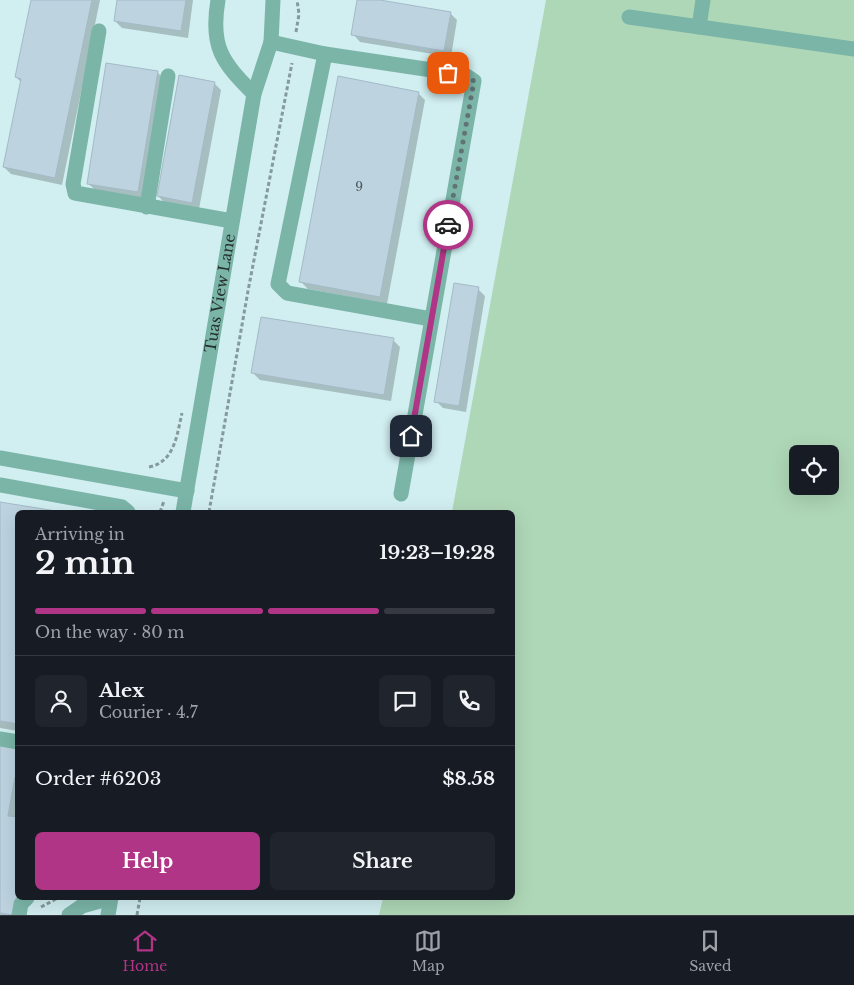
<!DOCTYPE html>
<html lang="en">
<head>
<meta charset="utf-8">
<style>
  :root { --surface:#171b24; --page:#20242c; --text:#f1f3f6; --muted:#9ea1a6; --line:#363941; --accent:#b03586 }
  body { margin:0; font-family:"Libre Baskerville",serif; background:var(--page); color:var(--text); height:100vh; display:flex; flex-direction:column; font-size:19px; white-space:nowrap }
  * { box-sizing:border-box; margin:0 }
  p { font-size:16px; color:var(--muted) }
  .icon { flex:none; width:28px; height:28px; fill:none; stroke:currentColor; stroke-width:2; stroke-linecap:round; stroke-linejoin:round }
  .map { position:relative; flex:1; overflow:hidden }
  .sheet { position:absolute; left:15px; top:510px; width:500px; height:390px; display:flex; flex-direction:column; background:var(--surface); border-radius:8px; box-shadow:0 5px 20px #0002 }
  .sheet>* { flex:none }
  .tools { position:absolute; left:789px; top:445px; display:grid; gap:10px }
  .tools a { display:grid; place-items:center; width:50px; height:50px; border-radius:8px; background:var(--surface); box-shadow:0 5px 20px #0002; font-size:25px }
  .pin { position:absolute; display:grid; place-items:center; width:42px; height:42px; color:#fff; margin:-21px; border-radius:10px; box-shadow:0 2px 8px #0006 }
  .courier { position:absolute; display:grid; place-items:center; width:50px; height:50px; margin:-25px; border:4px solid #b03586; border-radius:50%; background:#fff; color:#222; box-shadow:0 1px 6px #0007 }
  .summary em { font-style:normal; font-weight:800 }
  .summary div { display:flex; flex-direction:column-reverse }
  .summary { display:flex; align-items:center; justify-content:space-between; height:85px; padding:0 20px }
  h1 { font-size:32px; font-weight:800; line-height:38px }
  .bar { display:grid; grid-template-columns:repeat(4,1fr); gap:8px 5px; align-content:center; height:60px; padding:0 20px }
  .bar i { height:6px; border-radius:4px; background:var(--line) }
  .bar .active { background:var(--accent) }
  .bar p { grid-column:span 4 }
  .line { display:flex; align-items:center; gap:12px; padding:0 20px; border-top:1px solid var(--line) }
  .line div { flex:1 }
  .round { display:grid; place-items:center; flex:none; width:52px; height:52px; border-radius:8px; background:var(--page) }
  .action { display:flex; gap:10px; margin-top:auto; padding:10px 20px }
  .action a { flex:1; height:58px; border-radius:8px; background:var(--accent); color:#fff; font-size:20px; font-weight:800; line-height:58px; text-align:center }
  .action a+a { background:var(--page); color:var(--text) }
  .tab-bar { display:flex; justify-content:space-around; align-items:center; height:70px; border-top:1px solid var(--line); background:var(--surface); font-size:14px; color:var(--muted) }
  .tab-bar a { display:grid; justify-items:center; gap:2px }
  .tab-bar .active { color:var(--accent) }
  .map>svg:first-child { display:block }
  .green { fill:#aed7b7; fill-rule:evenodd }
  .shadow { fill:#0003 }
  .building { fill:#bdd3e0; stroke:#a4bac7 }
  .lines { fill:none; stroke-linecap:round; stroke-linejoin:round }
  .path { stroke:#859a9c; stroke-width:3; stroke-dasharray:4 2.5; stroke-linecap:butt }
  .minor { stroke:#7bb5a8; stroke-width:15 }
  .done { stroke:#627375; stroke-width:5; stroke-dasharray:0 9 }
  .route { stroke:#b03586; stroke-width:6 }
  .labels { text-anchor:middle; stroke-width:4; stroke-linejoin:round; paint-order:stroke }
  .number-label { font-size:12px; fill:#4c5a5e }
  .street-label { font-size:15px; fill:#263132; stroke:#d1eef1 }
</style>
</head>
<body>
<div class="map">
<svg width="854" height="915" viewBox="0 0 854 915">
  <rect width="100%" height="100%" fill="#d1eef1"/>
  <path class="green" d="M 546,0 L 854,0 L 854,915 L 379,915 L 383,898 L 512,898 L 512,512 L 452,512 ZM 798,454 L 830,454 L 830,486 L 798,486 Z"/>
  <path class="shadow" d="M 32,0 L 100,0 L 62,185 L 11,174 L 4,167 L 21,82 L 16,77 Z
    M 118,0 L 193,0 L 188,38 L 122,28 L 115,21 Z
    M 359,0 L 373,0 L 450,13 L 457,20 L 451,57 L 360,42 L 353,34 Z
    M 157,72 L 164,79 L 145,199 L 95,190 L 88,183 Z
    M 214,83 L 221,90 L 199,209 L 165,203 L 158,196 Z
    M 418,93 L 425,100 L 387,304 L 308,289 L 301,282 Z
    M 478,289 L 485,296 L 466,412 L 443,408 L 436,401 Z
    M 393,340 L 400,347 L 391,401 L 260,380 L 253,373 Z
    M 0,503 L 55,512 L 18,512 L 18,731 L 0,728 Z
    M 0,746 L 18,749 L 16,818 L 18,819 L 18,898 L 21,915 L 0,915 Z"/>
  <path class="building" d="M 31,0 L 92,0 L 55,178 L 3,167 L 21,79 L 15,77 Z
    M 117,0 L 186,0 L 181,31 L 114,21 Z
    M 357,0 L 380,0 L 451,12 L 444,51 L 351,35 Z
    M 106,63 L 158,71 L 138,192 L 87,184 Z
    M 179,75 L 215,82 L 192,203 L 157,196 Z
    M 338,76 L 419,92 L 380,297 L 299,282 Z
    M 454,283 L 479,287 L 459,406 L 434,402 Z
    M 261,317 L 394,338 L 384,395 L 251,373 Z
    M 0,502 L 62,512 L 18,512 L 18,724 L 0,721 Z
    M 0,744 L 18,747 L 18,778 L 15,777 L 8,816 L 18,817 L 18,889 L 13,915 L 0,913 Z"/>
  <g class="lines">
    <path class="path" d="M 296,32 L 299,14 L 297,0
      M 149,467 C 175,462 177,434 182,413
      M 160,512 L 164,501
      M 209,512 L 248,291 L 292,63
      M 41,907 L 58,898
      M 137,915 L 140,898"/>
    <g class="minor">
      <path d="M 218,0 C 210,47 222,62 254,94"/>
      <path d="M 629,17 L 854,49"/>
      <path d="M 699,27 L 703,0"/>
      <path d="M 99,31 L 73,184 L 75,193 L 232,221"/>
      <path d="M 271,42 L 325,54 L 465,75 L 474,81 L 401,494"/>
      <path d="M 325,54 L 278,284 L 287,293 L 431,319"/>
      <path d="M 147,207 L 168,76"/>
      <path d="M 0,458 L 187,491"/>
      <path d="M 0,485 L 122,507 L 128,512"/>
      <path id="s1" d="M 183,512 L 254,94 L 271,42 L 273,0"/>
      <path d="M 0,739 L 18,742"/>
      <path d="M 19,915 L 21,904 L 27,898"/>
      <path d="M 69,915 L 82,906 L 111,898"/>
      <path d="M 108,915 L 111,898"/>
    </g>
  </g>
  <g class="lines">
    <path class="done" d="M 448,73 L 465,75 L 474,81 L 448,225"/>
    <path class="route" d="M 411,436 L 448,225"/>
  </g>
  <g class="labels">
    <g class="number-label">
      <text x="359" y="191">9</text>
    </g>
    <g class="street-label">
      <text dy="5" stroke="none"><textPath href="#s1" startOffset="222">Tuas View Lane</textPath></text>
    </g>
  </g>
</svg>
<div class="tools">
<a><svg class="icon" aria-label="locate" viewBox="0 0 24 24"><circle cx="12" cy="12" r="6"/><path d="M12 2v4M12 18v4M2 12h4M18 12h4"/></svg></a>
</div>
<div class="pin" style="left:448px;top:73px;background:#ea580c"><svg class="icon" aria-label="bag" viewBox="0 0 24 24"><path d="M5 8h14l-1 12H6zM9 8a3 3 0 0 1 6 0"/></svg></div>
<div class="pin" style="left:411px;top:436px;background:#1f2937"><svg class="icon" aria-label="home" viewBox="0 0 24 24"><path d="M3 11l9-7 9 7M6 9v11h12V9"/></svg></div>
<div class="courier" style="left:448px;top:225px"><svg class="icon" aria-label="car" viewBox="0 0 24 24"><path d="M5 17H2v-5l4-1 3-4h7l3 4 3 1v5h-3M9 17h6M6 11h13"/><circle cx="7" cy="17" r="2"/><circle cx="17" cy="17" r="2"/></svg></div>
<section class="sheet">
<div class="summary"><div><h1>2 min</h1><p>Arriving in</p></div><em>19:23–19:28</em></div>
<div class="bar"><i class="active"></i><i class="active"></i><i class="active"></i><i></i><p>On the way · 80 m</p></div>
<div class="line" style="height:90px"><a class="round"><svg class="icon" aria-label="person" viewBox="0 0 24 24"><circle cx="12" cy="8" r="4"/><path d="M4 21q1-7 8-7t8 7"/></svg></a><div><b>Alex</b><p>Courier · 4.7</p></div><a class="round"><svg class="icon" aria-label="chat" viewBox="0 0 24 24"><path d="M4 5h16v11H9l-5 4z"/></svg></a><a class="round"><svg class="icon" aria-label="phone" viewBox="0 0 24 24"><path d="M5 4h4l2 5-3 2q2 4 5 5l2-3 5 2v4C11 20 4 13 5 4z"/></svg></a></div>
<div class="line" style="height:65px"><div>Order #6203</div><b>$8.58</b></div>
<div class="action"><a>Help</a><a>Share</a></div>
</section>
</div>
<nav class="tab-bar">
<a class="active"><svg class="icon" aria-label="home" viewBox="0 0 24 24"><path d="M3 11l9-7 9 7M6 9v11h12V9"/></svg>Home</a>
<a><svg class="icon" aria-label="map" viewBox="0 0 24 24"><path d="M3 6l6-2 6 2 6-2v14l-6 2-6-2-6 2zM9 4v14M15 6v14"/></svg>Map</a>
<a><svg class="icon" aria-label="saved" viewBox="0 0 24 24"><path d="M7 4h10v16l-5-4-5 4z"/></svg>Saved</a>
</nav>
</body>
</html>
